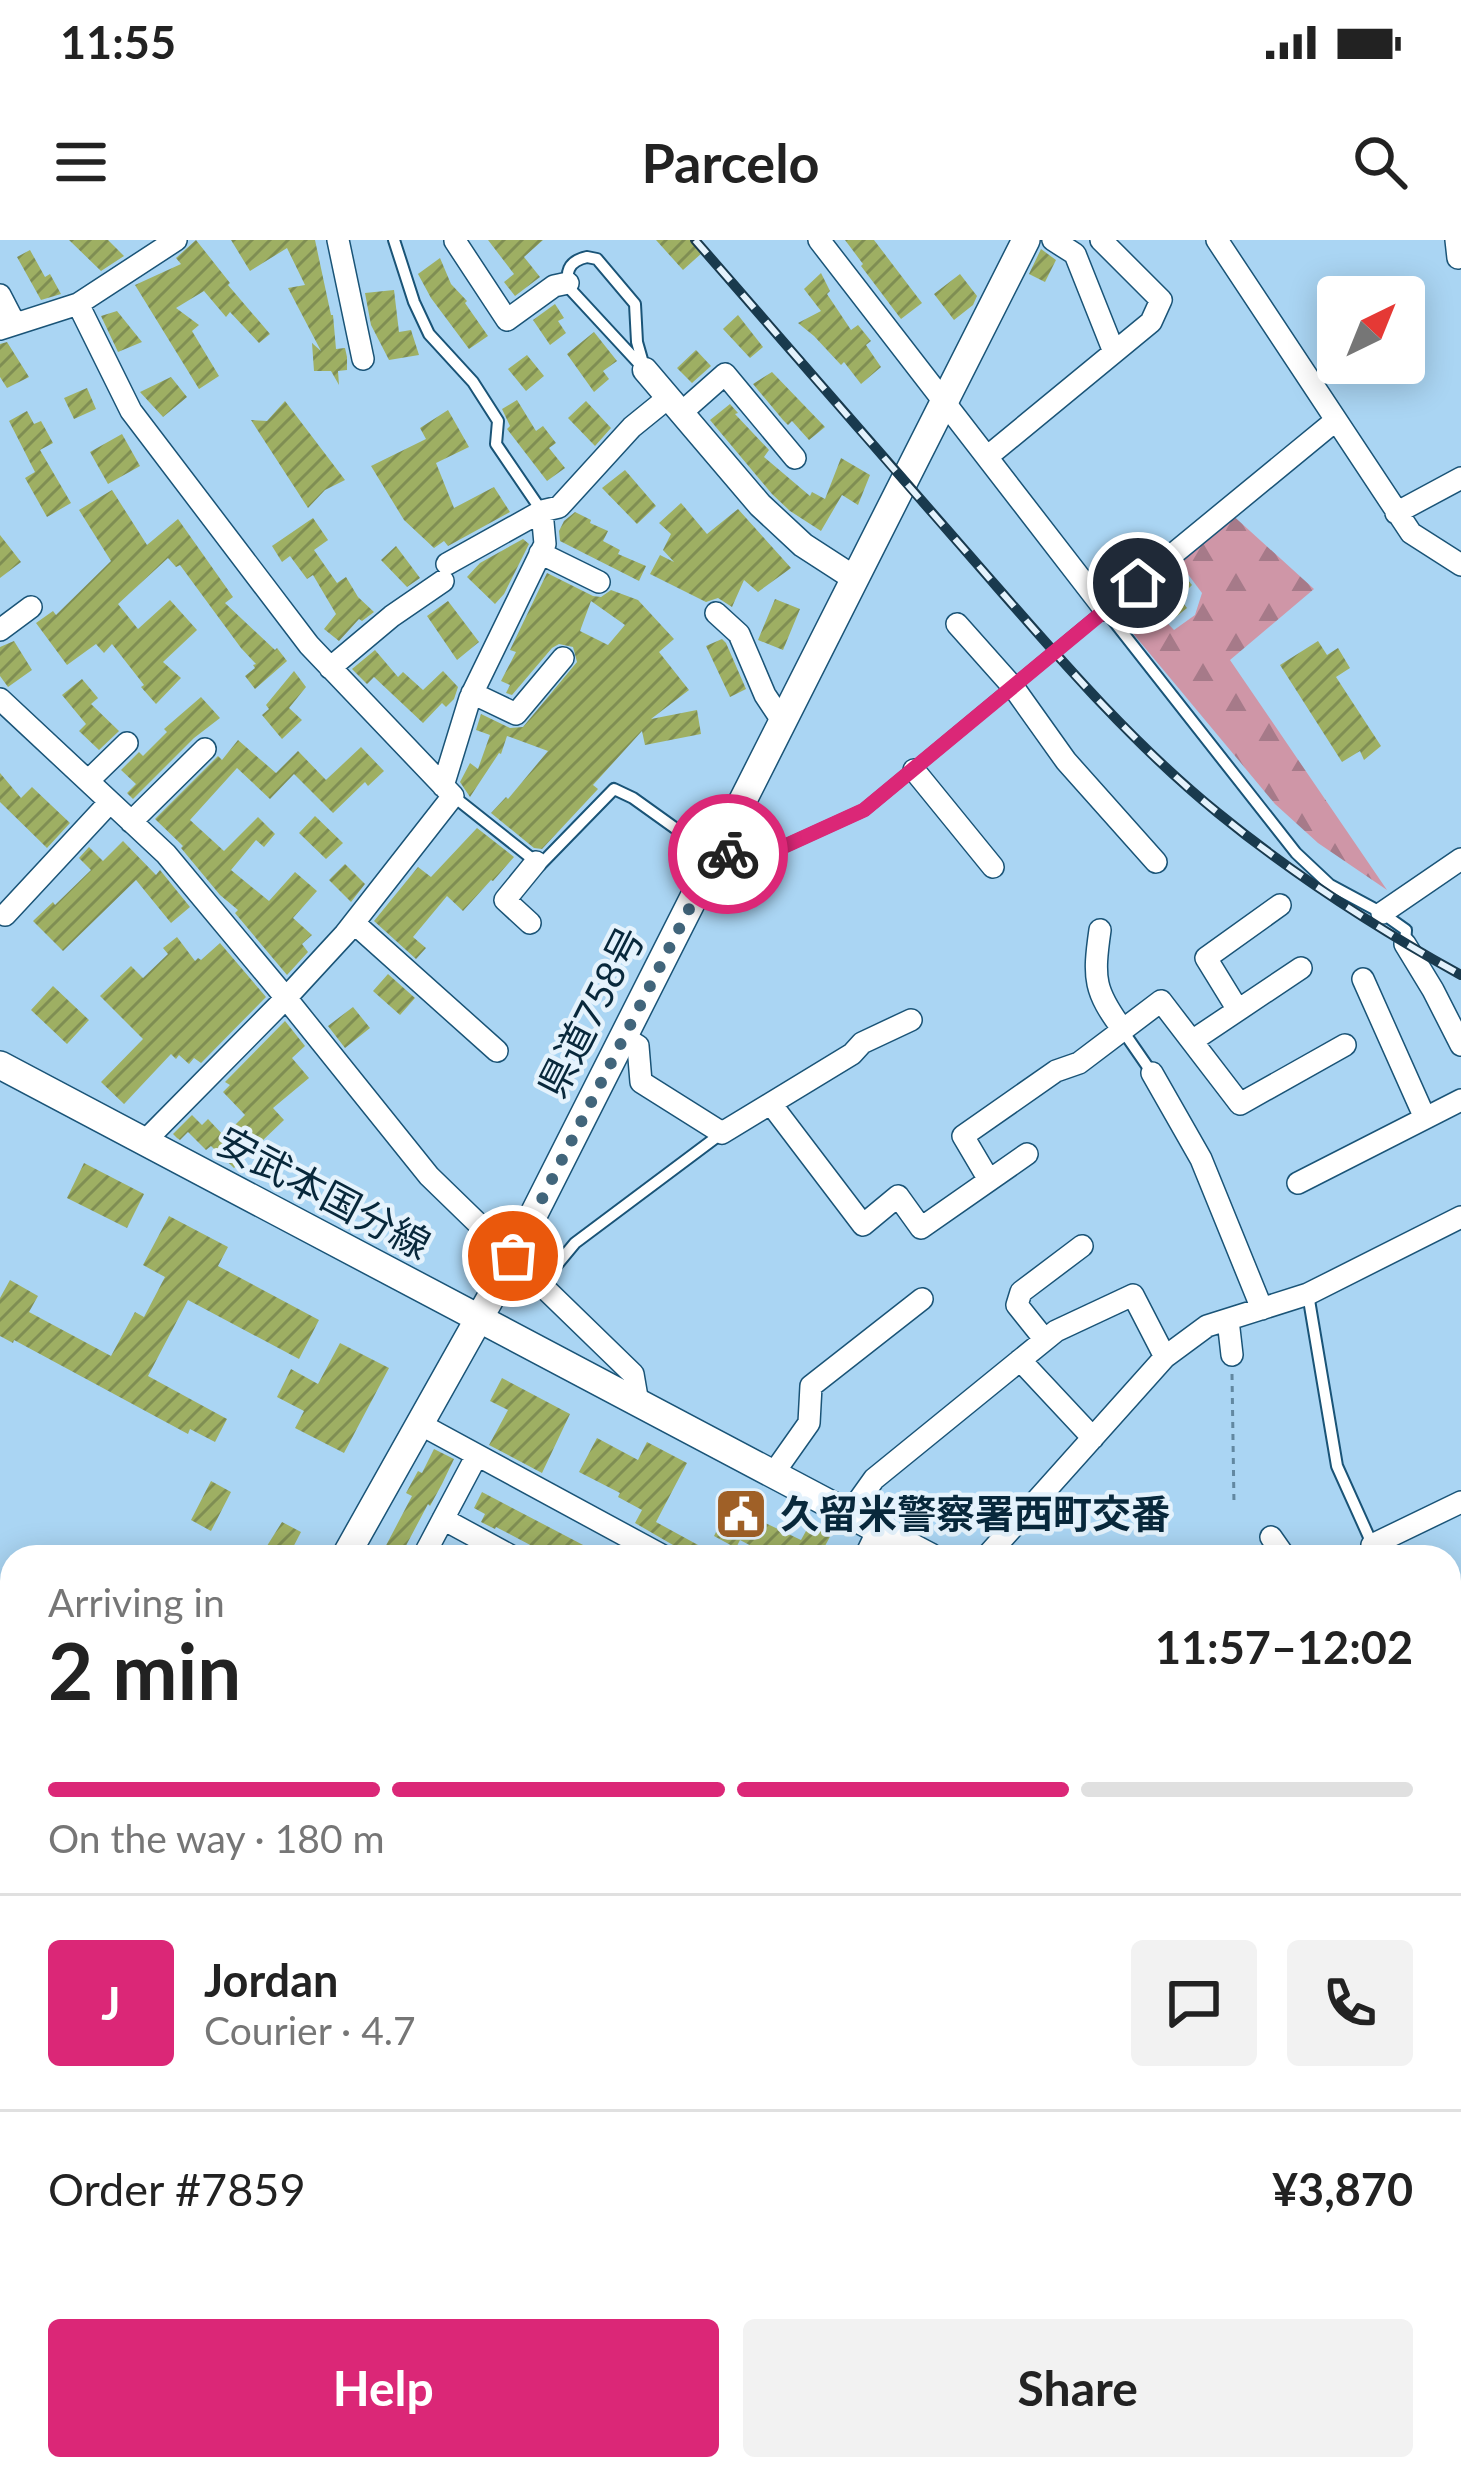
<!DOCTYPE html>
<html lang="en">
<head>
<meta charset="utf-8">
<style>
  :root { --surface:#fff; --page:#f2f2f2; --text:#222; --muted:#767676; --line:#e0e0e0; --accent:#db2777 }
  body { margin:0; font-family:Lato,"Noto Sans JP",sans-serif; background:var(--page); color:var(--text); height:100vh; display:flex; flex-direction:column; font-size:45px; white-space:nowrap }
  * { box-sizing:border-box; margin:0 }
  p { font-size:39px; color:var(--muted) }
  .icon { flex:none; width:66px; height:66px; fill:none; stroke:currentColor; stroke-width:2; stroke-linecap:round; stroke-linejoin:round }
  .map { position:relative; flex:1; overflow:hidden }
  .sheet { position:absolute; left:0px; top:1305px; width:1461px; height:936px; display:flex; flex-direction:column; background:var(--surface); border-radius:36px 36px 0 0; box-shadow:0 6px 30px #0003 }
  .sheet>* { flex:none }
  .needle { width:78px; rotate:43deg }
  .controls { position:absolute; left:1317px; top:36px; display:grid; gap:24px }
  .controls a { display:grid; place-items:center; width:108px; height:108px; border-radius:12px; background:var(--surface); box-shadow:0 6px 30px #0003; font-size:60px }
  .pin { position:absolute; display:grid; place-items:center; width:102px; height:102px; color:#fff; margin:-51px; border:6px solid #fff; border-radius:50%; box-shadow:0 3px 12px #0007 }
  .courier { position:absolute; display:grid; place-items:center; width:120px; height:120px; margin:-60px; border:9px solid #db2777; border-radius:50%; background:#fff; color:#222; box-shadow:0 3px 15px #0007 }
  .summary em { font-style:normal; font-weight:700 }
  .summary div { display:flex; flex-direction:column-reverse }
  .summary { display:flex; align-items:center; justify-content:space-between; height:204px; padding:0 48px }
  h1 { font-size:78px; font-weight:700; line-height:90px }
  .bar { display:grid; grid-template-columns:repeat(4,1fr); gap:18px 12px; align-content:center; height:144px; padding:0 48px }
  .bar i { height:15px; border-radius:9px; background:var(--line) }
  .bar .current { background:var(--accent) }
  .bar p { grid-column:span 4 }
  .line { display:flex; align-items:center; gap:30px; padding:0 48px; border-top:3px solid var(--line) }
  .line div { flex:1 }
  .round { display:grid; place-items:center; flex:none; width:126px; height:126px; border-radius:12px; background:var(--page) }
  .button { display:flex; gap:24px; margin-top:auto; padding:24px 48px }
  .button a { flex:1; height:138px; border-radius:12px; background:var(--accent); color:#fff; font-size:48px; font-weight:700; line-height:138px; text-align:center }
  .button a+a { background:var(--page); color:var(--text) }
  .status { display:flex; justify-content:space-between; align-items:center; height:84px; padding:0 60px; background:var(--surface); direction:ltr }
  .status svg { height:33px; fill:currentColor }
  header { display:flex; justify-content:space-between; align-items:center; height:156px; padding:0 48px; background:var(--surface); font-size:54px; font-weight:700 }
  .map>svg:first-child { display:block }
  .forest { fill:url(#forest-firs) }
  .building { fill:url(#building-hatch); fill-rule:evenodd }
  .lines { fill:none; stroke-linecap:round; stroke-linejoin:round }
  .service-casing { stroke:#1a5477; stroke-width:14 }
  .minor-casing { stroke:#1a5477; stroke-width:24 }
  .tertiary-casing { stroke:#1a5477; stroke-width:27 }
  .secondary-casing { stroke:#1a5477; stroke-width:30 }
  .path { stroke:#6288a1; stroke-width:3; stroke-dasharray:6 6; stroke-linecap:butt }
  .service { stroke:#fff; stroke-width:10 }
  .minor { stroke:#fff; stroke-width:21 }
  .tertiary { stroke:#fff; stroke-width:24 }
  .secondary { stroke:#fff; stroke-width:27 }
  .rail-casing { stroke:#193a4e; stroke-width:10 }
  .rail { stroke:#e4f2fc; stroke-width:6; stroke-dasharray:18; stroke-linecap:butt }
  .done { stroke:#41657b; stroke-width:12; stroke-dasharray:0 21.6 }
  .route { stroke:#db2777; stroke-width:15 }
  .labels { text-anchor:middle; stroke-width:9; stroke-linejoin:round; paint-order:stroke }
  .street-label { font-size:39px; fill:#08283b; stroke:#e4f2fc }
  .poi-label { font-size:39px; font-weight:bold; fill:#08283b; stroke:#e4f2fc; text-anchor:start }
</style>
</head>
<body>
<div class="status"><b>11:55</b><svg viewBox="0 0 49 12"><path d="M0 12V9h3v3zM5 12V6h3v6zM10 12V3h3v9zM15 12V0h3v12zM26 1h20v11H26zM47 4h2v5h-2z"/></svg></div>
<header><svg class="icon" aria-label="menu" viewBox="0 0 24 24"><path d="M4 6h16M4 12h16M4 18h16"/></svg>Parcelo<svg class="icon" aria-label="search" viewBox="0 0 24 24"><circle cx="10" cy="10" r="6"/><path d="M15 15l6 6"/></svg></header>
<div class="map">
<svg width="1461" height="2241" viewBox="0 0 1461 2241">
  <defs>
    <pattern id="forest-firs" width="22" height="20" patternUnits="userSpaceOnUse" patternTransform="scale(3)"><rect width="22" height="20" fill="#cf96a7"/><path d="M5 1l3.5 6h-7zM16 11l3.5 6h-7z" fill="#a67a89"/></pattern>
    <pattern id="building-hatch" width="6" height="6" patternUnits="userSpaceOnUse" patternTransform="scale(3)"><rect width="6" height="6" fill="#9eaf63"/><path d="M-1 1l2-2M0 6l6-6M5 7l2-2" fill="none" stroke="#7f8e53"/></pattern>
  </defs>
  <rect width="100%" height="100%" fill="#aad5f3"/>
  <path class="forest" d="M 1228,271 L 1314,349 L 1230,420 L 1387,650 L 1318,603 L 1275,564 L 1106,361 L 1130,344 L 1174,390 L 1195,375 L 1202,353 L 1172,313 Z"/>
  <path class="building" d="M 69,0 L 108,0 L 124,16 L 101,31 Z
    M 196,0 L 230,43 L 228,45 L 270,94 L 259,103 L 230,72 L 226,77 L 204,51 L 176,68 L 199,85 L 192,91 L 219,136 L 199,149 L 135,45 L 181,24 L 176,18 Z
    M 231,0 L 315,0 L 331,75 L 333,75 L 336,109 L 345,108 L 347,117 L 347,130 L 338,131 L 339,145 L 331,131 L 314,131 L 312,103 L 321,111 L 288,48 L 305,45 L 287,8 L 250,31 Z
    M 488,0 L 543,0 L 524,17 L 540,37 L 515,56 L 504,42 L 514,34 Z
    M 656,0 L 691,0 L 703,12 L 683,30 Z
    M 845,0 L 874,0 L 922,63 L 901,79 L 861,26 L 863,24 Z
    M 1041,9 L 1056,20 L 1045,42 L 1029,34 Z
    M 30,10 L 45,37 L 50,34 L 61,54 L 41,60 L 17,17 Z
    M 440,18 L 451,44 L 467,61 L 465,63 L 488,96 L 469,109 L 431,58 L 418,34 Z
    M 821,33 L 830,51 L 827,54 L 851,90 L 858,85 L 871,101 L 866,105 L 881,127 L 861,144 L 844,122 L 841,125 L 814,96 L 798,83 L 821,71 L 804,49 Z
    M 960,34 L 977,56 L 973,65 L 954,80 L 934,54 Z
    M 394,50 L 399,92 L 411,90 L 419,115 L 389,120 L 371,85 L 365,53 Z
    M 555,64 L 564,78 L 558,81 L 566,93 L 550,105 L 533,80 Z
    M 117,71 L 142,102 L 118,112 L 101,76 Z
    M 738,75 L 763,107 L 750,118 L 723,89 Z
    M 594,92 L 617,121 L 603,131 L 609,139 L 594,152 L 567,114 Z
    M 7,102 L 29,137 L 7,148 L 0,137 L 0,104 Z
    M 696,110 L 711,126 L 692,143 L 677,128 Z
    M 527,115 L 544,136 L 526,151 L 508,129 Z
    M 772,132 L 825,187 L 809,200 L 792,181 L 788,185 L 783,180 L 753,144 Z
    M 171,137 L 187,157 L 163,177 L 140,152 Z
    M 87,148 L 96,169 L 74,179 L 64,158 Z
    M 517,160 L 536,191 L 543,186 L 556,203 L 549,208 L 565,228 L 547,241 L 507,189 L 510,186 L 502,169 Z
    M 285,161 L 345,240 L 325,250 L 308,268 L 251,180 L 267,181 Z
    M 586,161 L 611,188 L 595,206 L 568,178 Z
    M 730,164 L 738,173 L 735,174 L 769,210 L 764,217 L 810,256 L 812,252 L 825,259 L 841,218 L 870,235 L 858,265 L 842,255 L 821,291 L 790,271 L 772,254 L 710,180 Z
    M 448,170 L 469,207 L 436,223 L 454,268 L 494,247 L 510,272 L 448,306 L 444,301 L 434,308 L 404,280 L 371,226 L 426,199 L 420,188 Z
    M 27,171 L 34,184 L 41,181 L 53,203 L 40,210 L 71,263 L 47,277 L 25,238 L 35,232 L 9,181 Z
    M 122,194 L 140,226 L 108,244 L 90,212 Z
    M 625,230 L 656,266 L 637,284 L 602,248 Z
    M 112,250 L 147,305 L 178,279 L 233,357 L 225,363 L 275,410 L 277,408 L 287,421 L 255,449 L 245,436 L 255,428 L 253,425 L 256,424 L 241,408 L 180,325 L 176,327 L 168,318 L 118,364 L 138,389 L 170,360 L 197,390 L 163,422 L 181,438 L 156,464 L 141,447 L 144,445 L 112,404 L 104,413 L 96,404 L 67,425 L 36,383 L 53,371 L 56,375 L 111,321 L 79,270 Z
    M 681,263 L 707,294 L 738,269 L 791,328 L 758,352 L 744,340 L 732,367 L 718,358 L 706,362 L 650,334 L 660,315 L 674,322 L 663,310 L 671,294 L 659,283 Z
    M 575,272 L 591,280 L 590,283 L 608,291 L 603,301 L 620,310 L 618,314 L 646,326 L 639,341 L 560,301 L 559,291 L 564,281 Z
    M 313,278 L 328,300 L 314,310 L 337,343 L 346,337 L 358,357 L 374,372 L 362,381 L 359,379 L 339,401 L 324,389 L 336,374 L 313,335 L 307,339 L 290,316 L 282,322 L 272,306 Z
    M 0,295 L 21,322 L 0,338 Z
    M 523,299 L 529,304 L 504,354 L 495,364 L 467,337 L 480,323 Z
    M 396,306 L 420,338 L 407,347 L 381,320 Z
    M 1179,329 L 1192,345 L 1185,352 L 1188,355 L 1181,360 L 1187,368 L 1172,380 L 1149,353 Z
    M 547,333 L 593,356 L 601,357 L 611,350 L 638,360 L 674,399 L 659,412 L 689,450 L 651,479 L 697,470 L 701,494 L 645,505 L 642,491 L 593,545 L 598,549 L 542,609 L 534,608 L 491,573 L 506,557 L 508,559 L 548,511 L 507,496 L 501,514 L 499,513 L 470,557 L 460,542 L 470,523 L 478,529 L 490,495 L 476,490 L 481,474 L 510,488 L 523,487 L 577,422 L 573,407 L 559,404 L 552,408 L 512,455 L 506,453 L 510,445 L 501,441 L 516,412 L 510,410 ZM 591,361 L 625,385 L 608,405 L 580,391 Z
    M 775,359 L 800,369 L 783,410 L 758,400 Z
    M 448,361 L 479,402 L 457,420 L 427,376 Z
    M 722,399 L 726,403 L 746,449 L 730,457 L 706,406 Z
    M 14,401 L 32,430 L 8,447 L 0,436 L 0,407 Z
    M 1318,401 L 1327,415 L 1338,408 L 1350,428 L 1336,437 L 1381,506 L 1364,520 L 1360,511 L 1342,522 L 1280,425 Z
    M 375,410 L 398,437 L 403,432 L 423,450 L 443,431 L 458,447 L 454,459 L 446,467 L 442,463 L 423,483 L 374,437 L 367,444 L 352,429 Z
    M 294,431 L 306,447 L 289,468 L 302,480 L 282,499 L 262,475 L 269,469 L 266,465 Z
    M 82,439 L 98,458 L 91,464 L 119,491 L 99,510 L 79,491 L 86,484 L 62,455 Z
    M 201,457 L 220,478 L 194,498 L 133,559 L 127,553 L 136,544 L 121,530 L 139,512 L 143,516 L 167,492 L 164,489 Z
    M 238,500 L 276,533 L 298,511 L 326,540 L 361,507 L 384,531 L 368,546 L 365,542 L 333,573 L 294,534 L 270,559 L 237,528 L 190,580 L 224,611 L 258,577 L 275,594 L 264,607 L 256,600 L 231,630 L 269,661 L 295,632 L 317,651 L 293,678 L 312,695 L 302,704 L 308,712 L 287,735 L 235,673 L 238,670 L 220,655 L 181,608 L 183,606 L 155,579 L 218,516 L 222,520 Z
    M 0,533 L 21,558 L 32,547 L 70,583 L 47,608 L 0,562 Z
    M 315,576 L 343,603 L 326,619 L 299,593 Z
    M 477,588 L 514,617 L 493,641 L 491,640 L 463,671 L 447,656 L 413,697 L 426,708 L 416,719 L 374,681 L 418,627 L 431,637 Z
    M 123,601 L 156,635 L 160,630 L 190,667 L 171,683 L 136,640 L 63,711 L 33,681 L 53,662 L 55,665 L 91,630 L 79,618 L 89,607 L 103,621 Z
    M 345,624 L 365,644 L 351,662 L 329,640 Z
    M 177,697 L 195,721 L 198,718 L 201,720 L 220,703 L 266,757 L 201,823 L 194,818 L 189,824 L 179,815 L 176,819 L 171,814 L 124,864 L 101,842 L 143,799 L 100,756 L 131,726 L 143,738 L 168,714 L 163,708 Z
    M 388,734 L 415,758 L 400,775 L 373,751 Z
    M 53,746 L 89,780 L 67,804 L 31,770 Z
    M 353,767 L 370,788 L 345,808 L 328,786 Z
    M 285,781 L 305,806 L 292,818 L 309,838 L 273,868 L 284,880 L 234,928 L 211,906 L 206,910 L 188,892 L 180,900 L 177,898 L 173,894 L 192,875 L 202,885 L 208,879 L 224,896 L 245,875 L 223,852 L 230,845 L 225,842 Z
    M 84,923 L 144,954 L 127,988 L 67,958 Z
    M 169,976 L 228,1007 L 218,1026 L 319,1080 L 299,1119 L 188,1060 L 148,1136 L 227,1179 L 215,1202 L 190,1189 L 188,1194 L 14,1100 L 13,1103 L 0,1096 L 0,1058 L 10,1040 L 38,1056 L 29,1072 L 111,1116 L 135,1072 L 144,1077 L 165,1037 L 143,1025 Z
    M 340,1103 L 389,1128 L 344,1213 L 295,1188 L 304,1171 L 277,1157 L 291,1129 L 318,1144 Z
    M 502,1138 L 570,1174 L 542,1233 L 489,1205 L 508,1170 L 490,1161 Z
    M 597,1198 L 638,1220 L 647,1202 L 687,1223 L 656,1282 L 720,1317 L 680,1317 L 673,1305 L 635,1283 L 642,1270 L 618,1257 L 620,1253 L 579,1232 Z
    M 434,1209 L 454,1219 L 442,1244 L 430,1266 L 428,1264 L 400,1317 L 380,1317 L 412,1256 L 406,1253 L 418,1231 L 422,1233 Z
    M 211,1241 L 231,1252 L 211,1291 L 191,1280 Z
    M 482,1252 L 606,1317 L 553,1317 L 496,1287 L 495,1289 L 481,1282 L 485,1274 L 474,1268 Z
    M 736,1269 L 801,1300 L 811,1282 L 832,1293 L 819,1317 L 772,1317 L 740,1300 L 736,1308 L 714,1296 L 725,1274 L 732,1278 Z
    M 282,1282 L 301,1292 L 288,1317 L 260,1317 Z"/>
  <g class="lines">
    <g class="service-casing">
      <path id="service" d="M 394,0 L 414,62 L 429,94 L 473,142 L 498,181 L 496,204 L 541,270
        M 587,17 L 597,19 L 635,64 L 637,102 L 645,130 L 571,50 C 564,33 568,21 587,17 Z
        M 453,556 L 540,625 L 614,549 L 633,558 L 700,606 L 717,614 L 763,616 L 864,570 L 1105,370 L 1296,613 L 1330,645 L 1382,673 L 1406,690 L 1405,704
        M 1123,791 L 1152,833
        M 541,1044 L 575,1003 L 722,893
        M 1308,1054 L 1337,1226 L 1378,1317"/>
    </g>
    <g class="minor-casing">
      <path id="minor" d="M 338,0 L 363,119
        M 819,0 L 1105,370 L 1335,181
        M 1053,0 L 1075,14 L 1114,112
        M 1217,0 L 1411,293 L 1461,325
        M 1456,0 L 1458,18 L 1461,17
        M 455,1 L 507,80 L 554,46 L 568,43
        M 0,55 L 15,84
        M 78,64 L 131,171 L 309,405 L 453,556 L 345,694 L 286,758 L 145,901
        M 0,89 L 78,64 L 176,0
        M 682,172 L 725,134 L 795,218
        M 987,217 L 1151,82 L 1161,60 L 1101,0
        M 1396,273 L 1461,238
        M 540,313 L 599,342
        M 447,324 L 542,271
        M 716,373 L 739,394 L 765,455 L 783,482
        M 957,384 L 1014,448 L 1066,521 L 1156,622
        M 0,390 L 31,367
        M 330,428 L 392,376 L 443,341
        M 472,453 L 516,474 L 563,418
        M 0,459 L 166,614 L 286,758 L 429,936 L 633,1134 L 638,1163
        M 914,530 L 993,627
        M 88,541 L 127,503
        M 443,546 L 470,458 L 545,304 L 542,271 L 559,267 L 632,187 L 669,157
        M 131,582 L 205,509
        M 1382,673 L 1461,619
        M 5,675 L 110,562
        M 354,683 L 497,811
        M 530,683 L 505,660 L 536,622
        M 1100,690 C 1093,739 1094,751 1123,790
        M 1405,704 L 1433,750 L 1461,805
        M 1363,739 L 1425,878
        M 1238,770 L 1206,718 L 1280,665
        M 622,796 L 638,806 L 641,842 L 722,893 L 852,814 L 862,803 L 911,780
        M 1192,801 L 1301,728
        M 1152,833 L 1201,919 L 1262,1069
        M 771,864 L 863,985 L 898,956 L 921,988 L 1027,914
        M 989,940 L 963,896 L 1056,831 L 1079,823 L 1161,761 L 1240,864 L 1345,805
        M 1298,943 L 1461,860
        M 1228,1080 L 1232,1115
        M 1045,1100 L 1017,1065 L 1021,1052 L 1082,1006
        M 1020,1120 L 1093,1198
        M 418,1183 L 665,1317
        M 773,1234 L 809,1183 L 811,1146 L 922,1059
        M 849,1274 L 874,1239 L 1056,1091 L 1133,1055 L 1165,1117
        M 443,1279 L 513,1317
        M 1271,1297 L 1285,1317
        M 1372,1305 L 1461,1262
        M 423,1317 L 477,1215
        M 865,1317 L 878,1290
        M 986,1317 L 1165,1117 L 1207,1086 L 1308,1054 L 1461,977
        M 1449,1368 L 1461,1363
        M 0,1818 L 12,1824
        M 1449,1953 L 1461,1933
        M 0,2047 L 9,2032
        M 368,2229 L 383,2241
        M 830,2229 L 833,2229
        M 947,2229 L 969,2241
        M 8,2241 L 15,2229
        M 136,2241 L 142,2229
        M 263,2241 L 270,2229
        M 650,2241 L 656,2229
        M 773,2241 L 779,2229
        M 904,2241 L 910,2229
        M 1080,2241 L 1086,2229
        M 1258,2241 L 1266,2229"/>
    </g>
    <g class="tertiary-casing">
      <path id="tertiary" d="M 645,130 L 760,265 L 803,305 L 854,338"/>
    </g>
    <g class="secondary-casing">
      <path id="secondary" d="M 0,825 L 930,1317
        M 345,1317 L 500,1041 L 1026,0
        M 1449,1592 L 1461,1599
        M 0,1965 L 12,1943"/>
    </g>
    <path class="path" d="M 1232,1134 L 1234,1264"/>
    <use href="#service" class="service"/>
    <use href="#minor" class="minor"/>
    <use href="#tertiary" class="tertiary"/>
    <use href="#secondary" class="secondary"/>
    <g class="rail-casing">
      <path id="rail" d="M 695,0 C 789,108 882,216 977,324 C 1053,411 1128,500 1218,573 C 1294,635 1376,688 1461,735"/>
    </g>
    <use href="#rail" class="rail"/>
  </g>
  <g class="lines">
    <path class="done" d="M 513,1016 L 717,614 L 728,614"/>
    <path class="route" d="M 728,614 L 763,616 L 864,570 L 1138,343"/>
  </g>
  <defs>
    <g id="civic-square" transform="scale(2.7)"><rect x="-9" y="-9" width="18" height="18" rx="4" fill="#9f6027" stroke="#e4f2fc"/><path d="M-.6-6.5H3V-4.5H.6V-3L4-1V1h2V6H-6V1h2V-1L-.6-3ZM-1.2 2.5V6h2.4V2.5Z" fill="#fff"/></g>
  </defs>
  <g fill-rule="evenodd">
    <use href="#civic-square" x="741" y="1274"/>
  </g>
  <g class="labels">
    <g class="street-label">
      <text transform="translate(591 772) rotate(-63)" y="14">県道758号</text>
      <text transform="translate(324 953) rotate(28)" y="14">安武本国分線</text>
    </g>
    <g class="poi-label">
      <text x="780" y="1288">久留米警察署西町交番</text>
    </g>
  </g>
</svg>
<div class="controls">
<a><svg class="needle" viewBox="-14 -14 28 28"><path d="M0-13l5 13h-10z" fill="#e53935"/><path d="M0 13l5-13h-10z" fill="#767676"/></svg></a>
</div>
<div class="pin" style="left:513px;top:1016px;background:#ea580c"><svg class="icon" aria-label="bag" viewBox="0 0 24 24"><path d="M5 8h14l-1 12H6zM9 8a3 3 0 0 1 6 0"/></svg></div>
<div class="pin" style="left:1138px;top:343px;background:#1f2937"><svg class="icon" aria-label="home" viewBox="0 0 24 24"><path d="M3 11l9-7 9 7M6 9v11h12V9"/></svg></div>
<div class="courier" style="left:728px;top:614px"><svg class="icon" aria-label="bike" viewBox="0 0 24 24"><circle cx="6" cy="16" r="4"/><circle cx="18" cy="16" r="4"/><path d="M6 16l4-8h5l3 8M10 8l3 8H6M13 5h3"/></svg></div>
<section class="sheet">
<div class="summary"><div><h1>2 min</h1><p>Arriving in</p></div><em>11:57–12:02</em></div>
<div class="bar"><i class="current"></i><i class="current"></i><i class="current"></i><i></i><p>On the way · 180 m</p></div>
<div class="line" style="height:216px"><b class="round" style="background:var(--accent);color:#fff">J</b><div><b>Jordan</b><p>Courier · 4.7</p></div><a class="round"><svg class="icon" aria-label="chat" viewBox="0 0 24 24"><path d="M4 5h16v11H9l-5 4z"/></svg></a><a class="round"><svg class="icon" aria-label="phone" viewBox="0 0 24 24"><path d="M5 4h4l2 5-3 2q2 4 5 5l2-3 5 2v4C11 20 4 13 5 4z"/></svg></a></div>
<div class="line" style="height:156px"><div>Order #7859</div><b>¥3,870</b></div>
<div class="button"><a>Help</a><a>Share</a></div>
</section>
</div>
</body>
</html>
